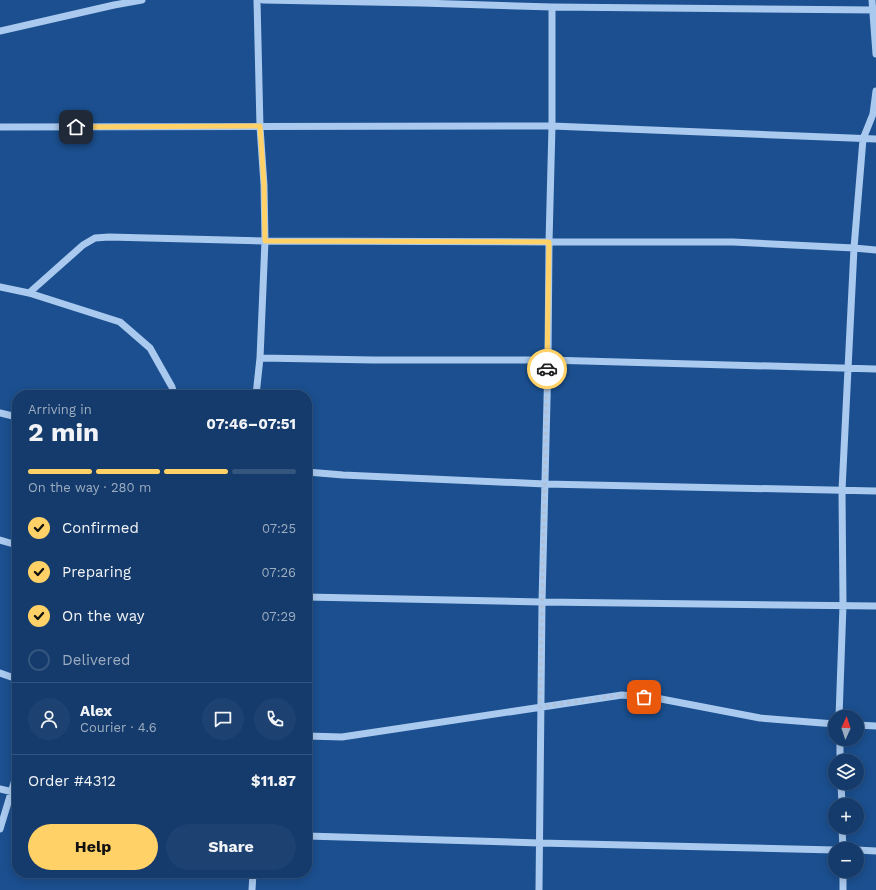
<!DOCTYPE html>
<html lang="en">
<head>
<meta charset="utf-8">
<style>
  :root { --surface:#143b6b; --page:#1d4271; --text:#f1f3f6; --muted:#9dadc1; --line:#33557e; --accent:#ffd166 }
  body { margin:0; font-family:"Work Sans",sans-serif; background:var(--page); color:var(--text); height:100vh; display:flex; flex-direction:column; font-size:15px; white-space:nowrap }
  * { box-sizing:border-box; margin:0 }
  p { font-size:13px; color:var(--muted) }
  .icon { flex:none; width:22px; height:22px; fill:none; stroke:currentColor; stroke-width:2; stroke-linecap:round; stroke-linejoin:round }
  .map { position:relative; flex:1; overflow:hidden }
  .sheet { position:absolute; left:12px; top:390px; width:300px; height:488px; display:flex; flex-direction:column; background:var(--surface); border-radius:16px; box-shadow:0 2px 10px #0003,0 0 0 1px var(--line) }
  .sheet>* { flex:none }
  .needle { width:26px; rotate:3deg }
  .buttons { position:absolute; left:828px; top:710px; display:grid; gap:8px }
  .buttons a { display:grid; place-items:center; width:36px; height:36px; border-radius:50%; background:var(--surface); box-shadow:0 2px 10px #0003,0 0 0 1px var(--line); font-size:20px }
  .pin { position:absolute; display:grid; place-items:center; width:34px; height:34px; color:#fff; margin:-17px; border-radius:8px; box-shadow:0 2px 6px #0006 }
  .courier { position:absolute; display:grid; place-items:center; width:40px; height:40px; margin:-20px; border:3px solid #ffd166; border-radius:50%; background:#fff; color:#222; box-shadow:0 1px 5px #0007 }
  .head em { font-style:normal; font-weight:700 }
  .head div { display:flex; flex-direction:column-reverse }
  .head { display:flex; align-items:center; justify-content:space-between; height:68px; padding:0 16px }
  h1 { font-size:26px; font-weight:700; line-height:30px }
  .bar { display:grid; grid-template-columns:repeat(4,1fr); gap:6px 4px; align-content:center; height:48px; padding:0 16px }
  .bar i { height:5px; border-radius:3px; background:var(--line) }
  .bar .selected { background:var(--accent) }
  .bar p { grid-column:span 4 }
  .line { display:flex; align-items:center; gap:10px; padding:0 16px; border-top:1px solid var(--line) }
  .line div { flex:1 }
  .round { display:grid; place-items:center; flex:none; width:42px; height:42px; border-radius:21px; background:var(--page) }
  ol { padding:0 16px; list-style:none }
  li { display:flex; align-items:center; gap:12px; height:44px }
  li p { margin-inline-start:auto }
  li .icon { padding:4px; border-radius:50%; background:var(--accent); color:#111; stroke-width:4 }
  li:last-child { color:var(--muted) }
  li i { width:22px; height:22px; border:2px solid var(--line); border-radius:50% }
  .button { display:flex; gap:8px; margin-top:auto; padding:8px 16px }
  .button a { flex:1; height:46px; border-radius:24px; background:var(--accent); color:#111; font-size:16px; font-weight:700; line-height:46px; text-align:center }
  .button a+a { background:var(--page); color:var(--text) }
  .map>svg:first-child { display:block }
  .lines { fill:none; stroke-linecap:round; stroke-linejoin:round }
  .minor { stroke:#a9c9ee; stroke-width:7 }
  .done { stroke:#afc1d8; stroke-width:4; stroke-dasharray:0 7.2 }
  .route { stroke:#ffd166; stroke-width:5 }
</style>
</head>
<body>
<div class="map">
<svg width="876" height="890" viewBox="0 0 876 890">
  <rect width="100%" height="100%" fill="#1b4f8f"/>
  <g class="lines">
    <path class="minor" d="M 263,0 L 421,3 L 552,7 L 876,10
      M 872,0 L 876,54
      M 0,31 L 114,5 L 142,0
      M 0,127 L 552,126 L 876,139
      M 0,287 L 29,293 L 120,322 L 150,348 L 172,387 L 174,395
      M 29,293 L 83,245 L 95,238 L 109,237 L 265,241 L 549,242 L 733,242 L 854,248 L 876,250
      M 260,358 L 374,360 L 548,360 L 876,369
      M 256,395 L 260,358 L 265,241 L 264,185 L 260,127 L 257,0
      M 0,413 L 17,417
      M 307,472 L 343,475 L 545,484 L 876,491
      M 0,540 L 17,545
      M 307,597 L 542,602 L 876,606
      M 0,673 L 17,679
      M 839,717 L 843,605 L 842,490 L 854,248 L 863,139 L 873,114 L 876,91
      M 857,725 L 876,726
      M 307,736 L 342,737 L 622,695 L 656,698 L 760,718 L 835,724
      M 840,739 L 840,761
      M 841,783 L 842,805
      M 0,789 L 17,793
      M 842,827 L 843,849
      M 0,829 L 17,773
      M 307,836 L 540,843 L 835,850
      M 857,850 L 876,851
      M 843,871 L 843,890
      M 252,890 L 253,873
      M 539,890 L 542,602 L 548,360 L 549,242 L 552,126 L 552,7"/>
  </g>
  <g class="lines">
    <path class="done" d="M 547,369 L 542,602 L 540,707 L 622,695 L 644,697"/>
    <path class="route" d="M 76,127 L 260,126 L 264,185 L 265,241 L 549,242 L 547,369"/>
  </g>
</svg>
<div class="buttons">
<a><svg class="needle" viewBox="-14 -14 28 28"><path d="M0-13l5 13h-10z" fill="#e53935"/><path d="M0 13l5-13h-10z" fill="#9dadc1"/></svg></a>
<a><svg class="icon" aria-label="layers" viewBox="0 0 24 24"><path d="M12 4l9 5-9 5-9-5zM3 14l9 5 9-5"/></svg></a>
<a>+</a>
<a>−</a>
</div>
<div class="pin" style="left:644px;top:697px;background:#ea580c"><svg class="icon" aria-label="bag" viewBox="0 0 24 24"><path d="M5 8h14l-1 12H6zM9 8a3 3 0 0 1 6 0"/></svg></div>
<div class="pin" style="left:76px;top:127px;background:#1f2937"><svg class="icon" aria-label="home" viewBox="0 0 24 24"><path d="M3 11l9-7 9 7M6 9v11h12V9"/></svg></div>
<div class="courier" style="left:547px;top:369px"><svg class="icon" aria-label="car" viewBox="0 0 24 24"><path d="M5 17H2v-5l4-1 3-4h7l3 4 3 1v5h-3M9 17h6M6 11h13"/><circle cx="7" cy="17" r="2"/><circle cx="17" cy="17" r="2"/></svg></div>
<section class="sheet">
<div class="head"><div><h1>2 min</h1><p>Arriving in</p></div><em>07:46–07:51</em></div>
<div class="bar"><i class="selected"></i><i class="selected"></i><i class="selected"></i><i></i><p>On the way · 280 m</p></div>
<ol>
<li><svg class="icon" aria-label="check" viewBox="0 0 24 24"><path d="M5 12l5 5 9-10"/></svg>Confirmed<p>07:25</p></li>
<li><svg class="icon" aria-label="check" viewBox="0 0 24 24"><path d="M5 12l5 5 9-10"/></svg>Preparing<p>07:26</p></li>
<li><svg class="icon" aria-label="check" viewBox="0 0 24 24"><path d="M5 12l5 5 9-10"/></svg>On the way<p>07:29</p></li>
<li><i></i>Delivered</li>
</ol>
<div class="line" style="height:72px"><a class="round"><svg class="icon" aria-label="person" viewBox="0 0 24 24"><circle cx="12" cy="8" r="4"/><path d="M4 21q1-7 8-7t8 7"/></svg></a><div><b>Alex</b><p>Courier · 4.6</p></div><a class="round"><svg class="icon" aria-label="chat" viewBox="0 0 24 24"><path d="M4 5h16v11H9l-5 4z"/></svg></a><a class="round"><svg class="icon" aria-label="phone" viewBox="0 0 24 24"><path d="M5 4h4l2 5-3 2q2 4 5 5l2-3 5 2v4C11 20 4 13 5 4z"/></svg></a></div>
<div class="line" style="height:52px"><div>Order #4312</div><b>$11.87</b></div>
<div class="button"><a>Help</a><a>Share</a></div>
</section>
</div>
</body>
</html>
